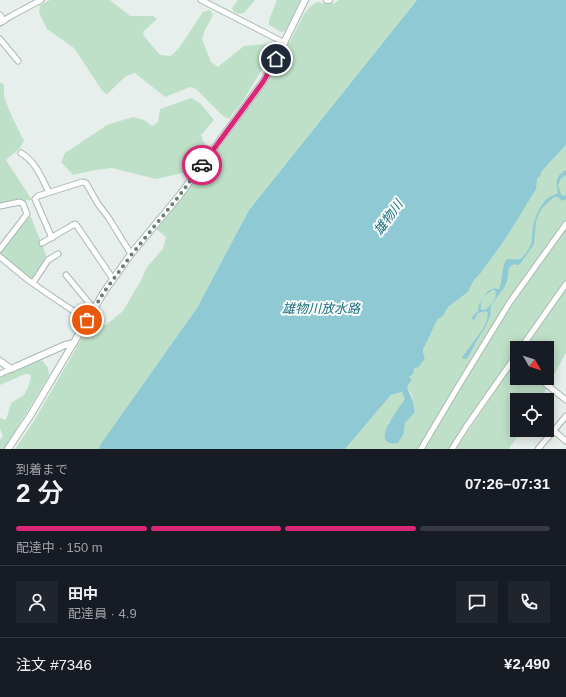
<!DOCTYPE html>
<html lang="ja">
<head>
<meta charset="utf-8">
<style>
  :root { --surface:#171b24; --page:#20242c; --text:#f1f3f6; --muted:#9ea1a6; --line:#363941; --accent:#db2777 }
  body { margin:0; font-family:Helvetica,"Noto Sans JP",sans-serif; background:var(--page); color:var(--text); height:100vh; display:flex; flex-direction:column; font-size:15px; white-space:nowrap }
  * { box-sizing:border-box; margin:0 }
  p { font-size:13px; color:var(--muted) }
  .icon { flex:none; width:22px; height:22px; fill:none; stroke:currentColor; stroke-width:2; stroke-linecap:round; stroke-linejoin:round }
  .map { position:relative; height:449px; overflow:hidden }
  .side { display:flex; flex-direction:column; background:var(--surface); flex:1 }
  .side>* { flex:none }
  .needle { width:26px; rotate:129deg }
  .tools { position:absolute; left:510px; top:341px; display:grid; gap:8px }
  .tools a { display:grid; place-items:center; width:44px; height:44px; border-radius:0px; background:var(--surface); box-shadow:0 2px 10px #0003; font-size:20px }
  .pin { position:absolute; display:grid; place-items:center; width:34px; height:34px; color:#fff; margin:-17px; border:2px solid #fff; border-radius:50%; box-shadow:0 1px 4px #0007 }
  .courier { position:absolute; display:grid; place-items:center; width:40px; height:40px; margin:-20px; border:3px solid #db2777; border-radius:50%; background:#fff; color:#222; box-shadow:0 1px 5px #0007 }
  .head em { font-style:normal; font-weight:600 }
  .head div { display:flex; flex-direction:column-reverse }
  .head { display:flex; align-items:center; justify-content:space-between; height:68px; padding:0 16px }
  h1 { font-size:26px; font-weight:600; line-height:30px }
  .bar { display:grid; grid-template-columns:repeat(4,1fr); gap:6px 4px; align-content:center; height:48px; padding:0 16px }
  .bar i { height:5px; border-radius:3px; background:var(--line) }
  .bar .selected { background:var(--accent) }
  .bar p { grid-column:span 4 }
  .line { display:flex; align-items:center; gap:10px; padding:0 16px; border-top:1px solid var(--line) }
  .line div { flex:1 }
  .round { display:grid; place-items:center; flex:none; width:42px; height:42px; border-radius:0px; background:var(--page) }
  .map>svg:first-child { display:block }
  .green { fill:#bfe0c8 }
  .water { fill:#8ec9d4; fill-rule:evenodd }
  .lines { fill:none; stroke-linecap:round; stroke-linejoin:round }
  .minor-casing { stroke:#a8b8b2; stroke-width:7 }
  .tertiary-casing { stroke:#a8b8b2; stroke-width:8 }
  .minor { stroke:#fff; stroke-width:5 }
  .tertiary { stroke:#fff; stroke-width:6 }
  .done { stroke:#687f78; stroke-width:4; stroke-dasharray:0 7.2 }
  .route { stroke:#db2777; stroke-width:5 }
  .labels { text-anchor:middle; stroke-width:4; stroke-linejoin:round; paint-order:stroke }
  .water-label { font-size:13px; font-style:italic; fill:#1c6f80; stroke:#f7fbf9 }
</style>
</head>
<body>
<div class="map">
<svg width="566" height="449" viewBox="0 0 566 449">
  <rect width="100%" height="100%" fill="#e6efeb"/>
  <path class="green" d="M 50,0 L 110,0 L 130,16 L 153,16 L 157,19 L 144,31 L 143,35 L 160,55 L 171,56 L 179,48 L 203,12 L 210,10 L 213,15 L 205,30 L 202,39 L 211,62 L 218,67 L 244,46 L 274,43 L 273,51 L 243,101 L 229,119 L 223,116 L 196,89 L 190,87 L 165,97 L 135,73 L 126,76 L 107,94 L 103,92 L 74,48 L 47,29 L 39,12 L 40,5 Z
    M 238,0 L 255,0 L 244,13 L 238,14 L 234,12 L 232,8 Z
    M 277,0 L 301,0 L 285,31 L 281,32 L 269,25 L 269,20 Z
    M 339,0 L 417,0 L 249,210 L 197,308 L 100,445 L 99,449 L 15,449 L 34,421 L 89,326 L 106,325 L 123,311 L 140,282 L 147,267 L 163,249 L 166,237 L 156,229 L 235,127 L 288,46 L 304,14 L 311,6 L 317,2 L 328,4 L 335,3 Z
    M 0,82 L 4,85 L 4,97 L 12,117 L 24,141 L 19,149 L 6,160 L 32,200 L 0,203 Z
    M 191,98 L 200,103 L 214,120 L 201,135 L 207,150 L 187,172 L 156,179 L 112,168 L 95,170 L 73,175 L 61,162 L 65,153 L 107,125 L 133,117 L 144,120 L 152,126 L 158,122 L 160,109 Z
    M 566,145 L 566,281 L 517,348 L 448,449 L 345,449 L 391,395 L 402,392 L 406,399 L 388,423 L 404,433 L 405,423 L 415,412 L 412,395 L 407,387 C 409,383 408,380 409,376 C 412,369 420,363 425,358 L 423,353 L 423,350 L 437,320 L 443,316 L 448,307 L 468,292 L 474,280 L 480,274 L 506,238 L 533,193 C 536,189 535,184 537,180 C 538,177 541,175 542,171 Z
    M 27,214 L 31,217 L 48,260 L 33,283 L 0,257 L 0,249 Z
    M 566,289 L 566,353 L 540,400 L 517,400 L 517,430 L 521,430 L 509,449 L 456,449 L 517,359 L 517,378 L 547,378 L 547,348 L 525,348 Z
    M 38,360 L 43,361 L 48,368 L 49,376 L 4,449 L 0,449 L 0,440 L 3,436 L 0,428 L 0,418 L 5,420 L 7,417 L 11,403 L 24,395 L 29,385 L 31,377 L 30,374 L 25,374 L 0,385 L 0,378 Z"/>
  <path class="water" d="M 417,0 L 566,0 L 566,145 L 542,171 L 540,176 L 537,179 L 536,189 L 506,238 L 480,274 L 474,280 L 468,292 L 448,307 L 443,316 L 437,320 L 423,350 L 423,353 L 425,358 L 418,368 L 416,367 L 414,369 L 413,374 L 409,377 L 412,380 L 409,383 L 407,387 L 413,401 L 415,412 L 405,423 L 404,433 L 398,443 C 367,447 399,408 405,399 L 402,392 L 391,395 L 345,449 L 99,449 L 100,445 L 197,308 L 249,210 Z
    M 566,170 L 566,175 L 561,178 L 558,186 L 562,196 L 566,195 L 566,199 L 562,201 L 558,197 L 554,197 L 543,207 L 539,213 L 536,222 L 534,244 L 520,264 L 518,265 L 514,264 L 509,268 L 507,281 L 504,288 L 492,304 L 490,310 L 491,314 L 485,328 L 476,342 L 468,357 L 466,359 L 464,359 L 462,358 L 463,356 L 483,329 L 487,320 L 488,313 L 485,311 L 483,312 L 481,312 L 478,313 L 474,320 L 472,319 L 472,317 L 478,311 L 479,305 L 488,291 L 495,288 L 497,289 L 499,289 C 503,280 501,269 506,260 C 511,258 517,261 522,258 C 523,257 524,255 526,253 C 534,242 531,239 533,227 C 535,217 540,205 547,199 C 550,196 555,195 558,193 C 556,182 555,176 566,170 ZM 493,290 L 495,290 C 498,298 491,306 485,310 L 481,310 C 479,302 486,293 493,290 Z"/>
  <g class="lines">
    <g class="minor-casing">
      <path id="minor" d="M 201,0 L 285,43
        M 0,15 L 4,21
        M 0,23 L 11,16 L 41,0
        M 0,39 L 18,61
        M 21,153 C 36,162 41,177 49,192
        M 0,206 L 20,202 L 23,204 L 27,214 L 0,249
        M 52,238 L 35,199 L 38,196 L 82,182 L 86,183 L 98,204 L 108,217 L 131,254
        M 42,243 L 73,225 L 75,224 L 77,226 L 113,279
        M 0,257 L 28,280 L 51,296 L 87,320
        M 66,275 L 94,309
        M 33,283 L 48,260 L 58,254
        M 521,348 L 566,284
        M 0,374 L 11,369
        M 546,384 L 566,400
        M 554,431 L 566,441
        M 421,449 L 456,390 L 510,302 L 566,224
        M 452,449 L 466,427 L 517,354
        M 538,449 L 566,416"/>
    </g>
    <g class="tertiary-casing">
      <path id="tertiary" d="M 327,0 L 329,0
        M 0,361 L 11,369 L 65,345 L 74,343
        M 8,449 L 30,416 L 104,292 L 131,254 L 179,196 L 263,82 L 276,59 L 305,0"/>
    </g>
    <use href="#minor" class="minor"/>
    <use href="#tertiary" class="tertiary"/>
  </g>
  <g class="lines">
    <path class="done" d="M 87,320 L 104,292 L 132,254 L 179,196 L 202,165"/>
    <path class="route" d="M 202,165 L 263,82 L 276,59"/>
  </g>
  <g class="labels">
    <g class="water-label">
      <text transform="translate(388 217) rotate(-54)" y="5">雄物川</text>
      <text x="321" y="313">雄物川放水路</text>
    </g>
  </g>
</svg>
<div class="tools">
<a><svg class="needle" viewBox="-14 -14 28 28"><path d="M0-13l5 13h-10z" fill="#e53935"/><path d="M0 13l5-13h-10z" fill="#9ea1a6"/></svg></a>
<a><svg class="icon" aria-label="locate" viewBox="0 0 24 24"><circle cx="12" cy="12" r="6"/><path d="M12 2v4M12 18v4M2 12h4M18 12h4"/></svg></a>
</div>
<div class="pin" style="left:87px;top:320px;background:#ea580c"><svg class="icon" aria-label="bag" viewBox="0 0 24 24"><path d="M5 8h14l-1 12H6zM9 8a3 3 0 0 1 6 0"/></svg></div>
<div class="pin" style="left:276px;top:59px;background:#1f2937"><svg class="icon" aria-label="home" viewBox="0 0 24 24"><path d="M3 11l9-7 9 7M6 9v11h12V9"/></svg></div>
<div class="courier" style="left:202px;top:165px"><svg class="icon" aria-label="car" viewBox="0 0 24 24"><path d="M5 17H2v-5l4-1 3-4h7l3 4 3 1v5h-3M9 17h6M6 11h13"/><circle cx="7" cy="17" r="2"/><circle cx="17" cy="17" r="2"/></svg></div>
</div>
<section class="side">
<div class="head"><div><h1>2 分</h1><p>到着まで</p></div><em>07:26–07:31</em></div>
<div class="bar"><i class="selected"></i><i class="selected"></i><i class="selected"></i><i></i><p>配達中 · 150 m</p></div>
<div class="line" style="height:72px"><a class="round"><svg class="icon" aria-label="person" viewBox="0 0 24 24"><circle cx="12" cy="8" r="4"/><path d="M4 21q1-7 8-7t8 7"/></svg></a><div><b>田中</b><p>配達員 · 4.9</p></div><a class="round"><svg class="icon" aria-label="chat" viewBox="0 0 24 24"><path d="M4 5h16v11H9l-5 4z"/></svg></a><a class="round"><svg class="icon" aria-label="phone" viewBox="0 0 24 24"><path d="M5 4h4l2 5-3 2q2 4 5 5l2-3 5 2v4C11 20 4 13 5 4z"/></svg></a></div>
<div class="line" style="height:52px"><div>注文 #7346</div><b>¥2,490</b></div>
</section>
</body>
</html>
